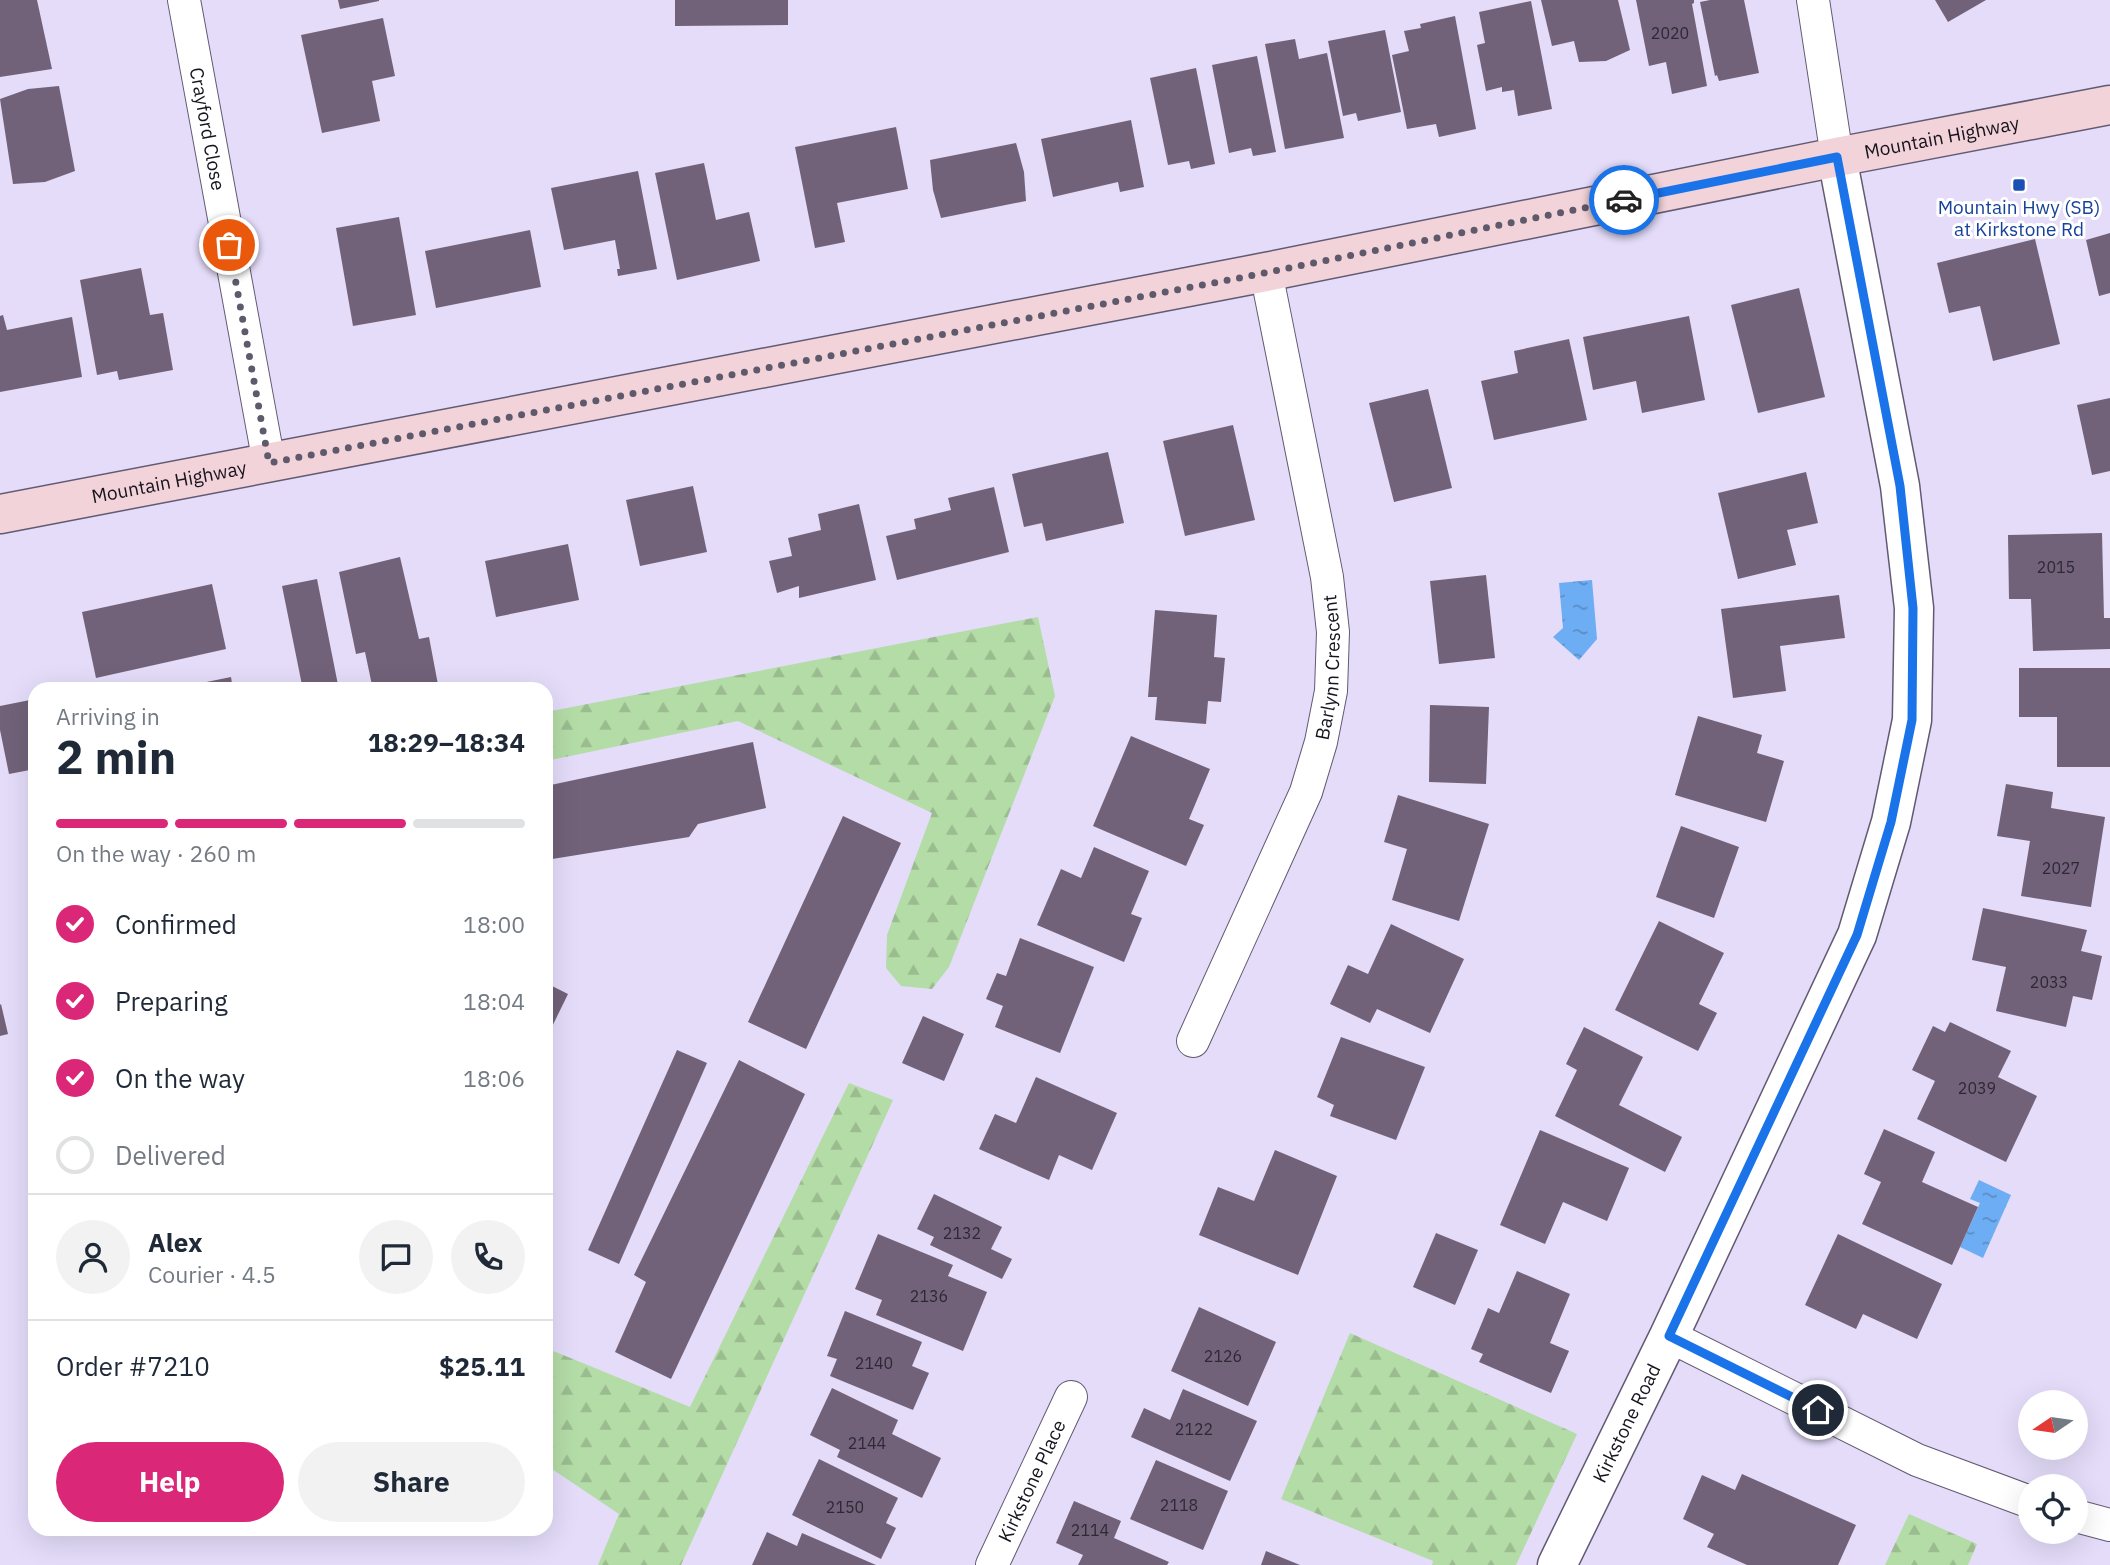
<!DOCTYPE html>
<html lang="en">
<head>
<meta charset="utf-8">
<style>
  :root { --surface:#fff; --page:#f2f2f3; --text:#1f2937; --muted:#747a83; --line:#e0e1e3; --accent:#db2777 }
  body { margin:0; font-family:"IBM Plex Sans",sans-serif; background:var(--page); color:var(--text); height:100vh; display:flex; flex-direction:column; font-size:26px; white-space:nowrap }
  * { box-sizing:border-box; margin:0 }
  p { font-size:23px; color:var(--muted) }
  .icon { flex:none; width:38px; height:38px; fill:none; stroke:currentColor; stroke-width:2; stroke-linecap:round; stroke-linejoin:round }
  .map { position:relative; flex:1; overflow:hidden }
  .panel { position:absolute; left:28px; top:682px; width:525px; height:854px; display:flex; flex-direction:column; background:var(--surface); border-radius:21px; box-shadow:0 7px 28px #0002 }
  .panel>* { flex:none }
  .needle { width:46px; rotate:257deg }
  .fabs { position:absolute; left:2018px; top:1390px; display:grid; gap:14px }
  .fabs a { display:grid; place-items:center; width:70px; height:70px; border-radius:50%; background:var(--surface); box-shadow:0 7px 28px #0002; font-size:35px }
  .pin { position:absolute; display:grid; place-items:center; width:60px; height:60px; color:#fff; margin:-30px; border:4px solid #fff; border-radius:50%; box-shadow:0 2px 7px #0007 }
  .courier { position:absolute; display:grid; place-items:center; width:70px; height:70px; margin:-35px; border:5px solid #1a73e8; border-radius:50%; background:#fff; color:#222; box-shadow:0 2px 9px #0007 }
  .head em { font-style:normal; font-weight:700 }
  .head div { display:flex; flex-direction:column-reverse }
  .head { display:flex; align-items:center; justify-content:space-between; height:119px; padding:0 28px }
  h1 { font-size:46px; font-weight:700; line-height:52px }
  .bar { display:grid; grid-template-columns:repeat(4,1fr); gap:10px 7px; align-content:center; height:84px; padding:0 28px }
  .bar i { height:9px; border-radius:5px; background:var(--line) }
  .bar .active { background:var(--accent) }
  .bar p { grid-column:span 4 }
  .line { display:flex; align-items:center; gap:18px; padding:0 28px; border-top:2px solid var(--line) }
  .line div { flex:1 }
  .round { display:grid; place-items:center; flex:none; width:74px; height:74px; border-radius:37px; background:var(--page) }
  ol { padding:0 28px; list-style:none }
  li { display:flex; align-items:center; gap:21px; height:77px }
  li p { margin-inline-start:auto }
  li .icon { padding:7px; border-radius:50%; background:var(--accent); color:#fff; stroke-width:4 }
  li:last-child { color:var(--muted) }
  li i { width:38px; height:38px; border:4px solid var(--line); border-radius:50% }
  .cta { display:flex; gap:14px; margin-top:auto; padding:14px 28px }
  .cta a { flex:1; height:80px; border-radius:42px; background:var(--accent); color:#fff; font-size:28px; font-weight:700; line-height:80px; text-align:center }
  .cta a+a { background:var(--page); color:var(--text) }
  .map>svg:first-child { display:block }
  .forest { fill:url(#forest-firs) }
  .water { fill:url(#water-ripples) }
  .building { fill:#716279 }
  .lines { fill:none; stroke-linecap:round; stroke-linejoin:round }
  .minor-casing { stroke:#625a73; stroke-width:34 }
  .tertiary-casing { stroke:#625a73; stroke-width:41 }
  .secondary-casing { stroke:#625a73; stroke-width:41 }
  .minor { stroke:#fff; stroke-width:32 }
  .tertiary { stroke:#fff; stroke-width:38 }
  .secondary { stroke:#f2d3d9; stroke-width:38 }
  .done { stroke:#5f5a6b; stroke-width:7; stroke-dasharray:0 12.6 }
  .route { stroke:#1a73e8; stroke-width:9 }
  .transit-dot { fill:#1a4fb4; stroke:#fff; stroke-width:2.5 }
  .labels { text-anchor:middle; stroke-width:6; stroke-linejoin:round; paint-order:stroke }
  .number-label { font-size:16px; fill:#2e2835 }
  .street-label { font-size:19px; fill:#17141e; stroke:#fff }
  .transit-label { font-size:19px; fill:#164399; stroke:#fff }
</style>
</head>
<body>
<div class="map">
<svg width="2110" height="1565" viewBox="0 0 2110 1565">
  <defs>
    <pattern id="forest-firs" width="22" height="20" patternUnits="userSpaceOnUse" patternTransform="scale(1.75)"><rect width="22" height="20" fill="#b4dca7"/><path d="M5 1l3.5 6h-7zM16 11l3.5 6h-7z" fill="#9abc8f"/></pattern>
    <pattern id="water-ripples" width="26" height="14" patternUnits="userSpaceOnUse" patternTransform="scale(1.75)"><rect width="26" height="14" fill="#6dadf3"/><path d="M2 4q2-2 4 0t4 0M15 11q2-2 4 0t4 0" fill="none" stroke="#598cc4"/></pattern>
  </defs>
  <rect width="100%" height="100%" fill="#e4dcf9"/>
  <path class="forest" d="M 1038,617 L 1055,696 L 949,967 L 932,989 L 901,986 L 886,968 L 887,935 L 932,813 L 738,721 L 546,761 L 546,712 Z
    M 849,1083 L 893,1100 L 681,1565 L 598,1565 L 619,1514 L 546,1465 L 546,1348 L 690,1407 Z
    M 1350,1333 L 1577,1434 L 1516,1565 L 1432,1565 L 1433,1561 L 1281,1499 Z
    M 1909,1514 L 1977,1544 L 1968,1565 L 1885,1565 Z"/>
  <path class="water" d="M 1592,580 L 1597,639 L 1579,660 L 1553,637 L 1563,628 L 1559,583 Z
    M 1979,1180 L 2011,1195 L 1983,1258 L 1960,1247 L 1980,1203 L 1970,1199 Z"/>
  <path class="building" d="M 0,0 L 37,0 L 52,69 L 0,77 Z
    M 338,0 L 379,0 L 379,1 L 340,9 Z
    M 675,0 L 788,0 L 788,25 L 675,26 Z
    M 1541,0 L 1618,0 L 1630,50 L 1606,61 L 1579,62 L 1574,41 L 1552,46 Z
    M 1636,0 L 1694,0 L 1694,3 L 1692,4 L 1707,86 L 1672,94 L 1666,62 L 1649,66 Z
    M 1710,0 L 1744,0 L 1759,73 L 1719,81 L 1717,75 L 1715,76 L 1700,2 Z
    M 1935,0 L 1986,0 L 1948,22 Z
    M 1531,1 L 1552,109 L 1518,116 L 1514,90 L 1502,92 L 1502,87 L 1486,91 L 1477,45 L 1485,43 L 1479,12 Z
    M 1455,16 L 1476,129 L 1439,137 L 1436,124 L 1407,129 L 1392,55 L 1409,51 L 1404,31 L 1421,28 L 1420,24 Z
    M 383,18 L 395,76 L 372,81 L 380,121 L 322,133 L 301,35 Z
    M 1385,30 L 1401,112 L 1358,121 L 1356,113 L 1343,116 L 1328,41 Z
    M 1295,39 L 1299,59 L 1327,53 L 1344,138 L 1285,149 L 1265,44 Z
    M 1257,56 L 1276,152 L 1253,156 L 1251,148 L 1229,153 L 1212,65 Z
    M 1196,68 L 1215,164 L 1191,169 L 1189,161 L 1168,165 L 1150,78 Z
    M 59,86 L 75,171 L 45,182 L 13,184 L 0,99 L 28,89 Z
    M 1131,120 L 1144,187 L 1120,192 L 1118,182 L 1053,197 L 1041,139 Z
    M 896,127 L 908,189 L 837,203 L 845,242 L 815,248 L 795,147 Z
    M 1016,143 L 1024,172 L 1026,201 L 941,218 L 933,190 L 930,160 Z
    M 704,163 L 716,220 L 749,212 L 760,261 L 677,280 L 655,173 Z
    M 638,171 L 657,269 L 618,276 L 617,269 L 620,269 L 615,240 L 564,250 L 551,188 Z
    M 399,217 L 416,315 L 353,326 L 336,228 Z
    M 530,230 L 541,287 L 436,308 L 425,251 Z
    M 2110,233 L 2110,293 L 2099,296 L 2086,240 Z
    M 2035,239 L 2060,344 L 1993,361 L 1980,306 L 1949,313 L 1937,263 Z
    M 141,268 L 150,315 L 163,313 L 173,370 L 119,380 L 117,371 L 97,375 L 80,280 Z
    M 1799,288 L 1825,397 L 1758,413 L 1731,305 Z
    M 3,315 L 7,330 L 72,317 L 82,377 L 0,392 L 0,316 Z
    M 1689,316 L 1705,400 L 1642,413 L 1636,381 L 1593,390 L 1583,337 Z
    M 1569,339 L 1587,420 L 1494,440 L 1481,381 L 1518,373 L 1514,351 Z
    M 1428,389 L 1452,488 L 1394,502 L 1369,403 Z
    M 2110,398 L 2110,471 L 2092,475 L 2077,405 Z
    M 1233,425 L 1255,520 L 1185,536 L 1163,441 Z
    M 1108,452 L 1124,523 L 1046,541 L 1042,523 L 1024,527 L 1012,474 Z
    M 1806,472 L 1818,523 L 1787,530 L 1796,565 L 1738,579 L 1718,493 Z
    M 693,486 L 707,552 L 640,566 L 626,500 Z
    M 994,487 L 1009,552 L 897,580 L 886,536 L 916,529 L 914,519 L 951,510 L 948,498 Z
    M 859,504 L 876,580 L 799,598 L 799,586 L 777,593 L 769,561 L 792,556 L 788,538 L 821,530 L 818,514 Z
    M 2102,533 L 2104,618 L 2110,618 L 2110,649 L 2033,651 L 2031,599 L 2009,599 L 2008,535 Z
    M 568,544 L 579,600 L 496,617 L 485,561 Z
    M 400,557 L 419,639 L 429,637 L 439,690 L 373,690 L 365,652 L 356,654 L 339,572 Z
    M 1486,575 L 1495,658 L 1439,664 L 1430,581 Z
    M 317,579 L 339,690 L 303,690 L 282,586 Z
    M 212,584 L 226,649 L 96,678 L 82,612 Z
    M 1839,595 L 1845,638 L 1780,646 L 1786,691 L 1733,698 L 1721,609 Z
    M 1155,610 L 1217,615 L 1214,657 L 1225,658 L 1221,702 L 1208,701 L 1206,724 L 1155,720 L 1157,697 L 1148,697 Z
    M 2019,668 L 2110,668 L 2110,767 L 2057,767 L 2057,717 L 2019,717 Z
    M 231,677 L 233,690 L 177,690 L 177,688 Z
    M 35,699 L 35,769 L 9,774 L 0,730 L 0,706 Z
    M 1430,705 L 1489,707 L 1486,784 L 1429,782 Z
    M 1698,716 L 1762,735 L 1757,753 L 1784,761 L 1766,822 L 1675,795 Z
    M 1131,736 L 1210,769 L 1189,819 L 1204,825 L 1186,866 L 1093,826 Z
    M 753,742 L 766,808 L 698,824 L 689,837 L 546,860 L 546,786 Z
    M 2006,784 L 2053,792 L 2051,808 L 2105,817 L 2091,907 L 2021,896 L 2030,841 L 1997,836 Z
    M 1398,795 L 1489,824 L 1459,921 L 1392,900 L 1407,849 L 1384,842 Z
    M 843,816 L 901,843 L 806,1049 L 748,1022 Z
    M 1681,826 L 1739,847 L 1714,918 L 1656,897 Z
    M 1094,847 L 1149,871 L 1131,914 L 1142,918 L 1124,962 L 1037,925 L 1061,869 L 1081,878 Z
    M 1983,908 L 2087,930 L 2081,951 L 2102,956 L 2092,1000 L 2073,996 L 2066,1027 L 1996,1011 L 2006,967 L 1972,960 Z
    M 1659,921 L 1724,953 L 1699,1004 L 1717,1013 L 1698,1051 L 1615,1010 Z
    M 1391,924 L 1464,959 L 1430,1033 L 1377,1009 L 1370,1023 L 1330,1004 L 1348,965 L 1368,974 Z
    M 1020,938 L 1094,967 L 1060,1053 L 995,1027 L 1003,1006 L 986,999 L 997,973 L 1006,976 Z
    M 546,983 L 568,994 L 546,1039 Z
    M 1,1004 L 8,1034 L 0,1036 L 0,1005 Z
    M 923,1016 L 964,1034 L 944,1081 L 902,1063 Z
    M 1950,1022 L 2011,1051 L 1998,1077 L 2037,1096 L 2006,1162 L 1917,1119 L 1935,1081 L 1912,1070 L 1933,1026 L 1945,1032 Z
    M 1584,1027 L 1643,1057 L 1619,1105 L 1682,1137 L 1665,1172 L 1555,1116 L 1577,1070 L 1566,1064 Z
    M 1341,1037 L 1425,1067 L 1396,1140 L 1330,1116 L 1334,1105 L 1317,1097 Z
    M 677,1050 L 707,1063 L 619,1264 L 588,1250 Z
    M 739,1060 L 805,1094 L 671,1379 L 615,1352 L 646,1282 L 634,1275 Z
    M 1036,1077 L 1117,1113 L 1092,1170 L 1059,1155 L 1049,1180 L 979,1149 L 995,1114 L 1016,1123 Z
    M 1884,1129 L 1935,1152 L 1922,1182 L 1978,1207 L 1952,1265 L 1862,1224 L 1881,1182 L 1864,1174 Z
    M 1540,1130 L 1629,1168 L 1607,1221 L 1563,1202 L 1545,1244 L 1500,1225 Z
    M 1275,1150 L 1337,1176 L 1298,1275 L 1199,1235 L 1218,1187 L 1254,1201 Z
    M 934,1194 L 1002,1227 L 991,1249 L 1012,1259 L 1002,1279 L 930,1245 L 934,1237 L 917,1229 Z
    M 1436,1233 L 1478,1250 L 1455,1305 L 1413,1287 Z
    M 878,1234 L 953,1265 L 948,1276 L 987,1292 L 963,1351 L 876,1315 L 882,1300 L 855,1289 Z
    M 1838,1234 L 1942,1284 L 1917,1339 L 1863,1314 L 1856,1329 L 1805,1305 Z
    M 1517,1271 L 1570,1294 L 1550,1343 L 1569,1351 L 1551,1393 L 1479,1362 L 1483,1354 L 1471,1349 L 1488,1308 L 1499,1313 Z
    M 1199,1307 L 1276,1342 L 1248,1406 L 1171,1371 Z
    M 845,1311 L 922,1342 L 912,1366 L 929,1373 L 913,1410 L 830,1376 L 837,1359 L 827,1356 Z
    M 832,1388 L 898,1420 L 892,1434 L 941,1458 L 922,1498 L 837,1457 L 840,1450 L 810,1435 Z
    M 1183,1389 L 1257,1421 L 1230,1481 L 1131,1437 L 1144,1408 L 1170,1420 Z
    M 819,1459 L 898,1498 L 886,1523 L 896,1528 L 881,1559 L 792,1515 Z
    M 1156,1460 L 1228,1491 L 1203,1550 L 1130,1519 Z
    M 1742,1474 L 1856,1525 L 1838,1565 L 1747,1565 L 1707,1547 L 1714,1534 L 1683,1519 L 1702,1475 L 1735,1490 Z
    M 1074,1501 L 1121,1521 L 1114,1538 L 1169,1562 L 1167,1565 L 1078,1565 L 1083,1555 L 1056,1543 Z
    M 767,1532 L 797,1546 L 802,1533 L 876,1565 L 752,1565 Z
    M 1266,1551 L 1300,1565 L 1261,1565 Z"/>
  <g class="lines">
    <g class="minor-casing">
      <g id="minor">
        <path id="s1" d="M 184,0 L 269,463"/>
        <path d="M 1813,0 L 1837,157"/>
        <path id="s2" d="M 1193,1041 L 1306,792 L 1321,742 L 1331,691 L 1333,632 L 1327,577 L 1266,272"/>
        <path d="M 1669,1336 L 1917,1460 L 2030,1502"/>
        <path d="M 2076,1516 L 2110,1525"/>
        <path id="s3" d="M 992,1565 L 1071,1397"/>
      </g>
    </g>
    <g class="tertiary-casing">
      <g id="tertiary">
        <path id="s4" d="M 1557,1565 L 1669,1336 L 1857,935 L 1891,822 L 1912,720 L 1914,608 L 1900,486 L 1837,157"/>
      </g>
    </g>
    <g class="secondary-casing">
      <g id="secondary">
        <path id="s5" d="M 0,514 L 1266,272 L 1837,157 L 2110,105"/>
      </g>
    </g>
    <use href="#minor" class="minor"/>
    <use href="#tertiary" class="tertiary"/>
    <use href="#secondary" class="secondary"/>
  </g>
  <g class="lines">
    <path class="done" d="M 229,245 L 269,463 L 1239,278 L 1624,200"/>
    <path class="route" d="M 1624,200 L 1837,157 L 1900,486 L 1913,608 L 1912,720 L 1891,822 L 1857,935 L 1669,1336 L 1818,1410"/>
  </g>
  <rect class="transit-dot" x="2012" y="178" width="14" height="14" rx="3.5"/>
  <g class="labels">
    <g class="number-label">
      <text x="1670" y="39">2020</text>
      <text x="2056" y="573">2015</text>
      <text x="2061" y="874">2027</text>
      <text x="2049" y="988">2033</text>
      <text x="1977" y="1094">2039</text>
      <text x="962" y="1239">2132</text>
      <text x="929" y="1302">2136</text>
      <text x="1223" y="1362">2126</text>
      <text x="874" y="1369">2140</text>
      <text x="1194" y="1435">2122</text>
      <text x="867" y="1449">2144</text>
      <text x="1179" y="1511">2118</text>
      <text x="845" y="1513">2150</text>
      <text x="1090" y="1536">2114</text>
    </g>
    <g class="street-label">
      <text dy="7" stroke="none"><textPath href="#s1" startOffset="131">Crayford Close</textPath></text>
      <text dy="7" stroke="none"><textPath href="#s5" startOffset="1978">Mountain Highway</textPath></text>
      <text dy="7" stroke="none"><textPath href="#s5" startOffset="172">Mountain Highway</textPath></text>
      <text dy="7" stroke="none"><textPath href="#s2" startOffset="401">Barlynn Crescent</textPath></text>
      <text dy="7" stroke="none"><textPath href="#s4" startOffset="158">Kirkstone Road</textPath></text>
      <text dy="7" stroke="none"><textPath href="#s3" startOffset="93">Kirkstone Place</textPath></text>
    </g>
    <g class="transit-label">
      <text x="2019" y="214">Mountain Hwy (SB)<tspan x="2019" dy="22">at Kirkstone Rd</tspan></text>
    </g>
  </g>
</svg>
<div class="fabs">
<a><svg class="needle" viewBox="-14 -14 28 28"><path d="M0-13l5 13h-10z" fill="#e53935"/><path d="M0 13l5-13h-10z" fill="#747a83"/></svg></a>
<a><svg class="icon" aria-label="locate" viewBox="0 0 24 24"><circle cx="12" cy="12" r="6"/><path d="M12 2v4M12 18v4M2 12h4M18 12h4"/></svg></a>
</div>
<div class="pin" style="left:229px;top:245px;background:#ea580c"><svg class="icon" aria-label="bag" viewBox="0 0 24 24"><path d="M5 8h14l-1 12H6zM9 8a3 3 0 0 1 6 0"/></svg></div>
<div class="pin" style="left:1818px;top:1410px;background:#1f2937"><svg class="icon" aria-label="home" viewBox="0 0 24 24"><path d="M3 11l9-7 9 7M6 9v11h12V9"/></svg></div>
<div class="courier" style="left:1624px;top:200px"><svg class="icon" aria-label="car" viewBox="0 0 24 24"><path d="M5 17H2v-5l4-1 3-4h7l3 4 3 1v5h-3M9 17h6M6 11h13"/><circle cx="7" cy="17" r="2"/><circle cx="17" cy="17" r="2"/></svg></div>
<section class="panel">
<div class="head"><div><h1>2 min</h1><p>Arriving in</p></div><em>18:29–18:34</em></div>
<div class="bar"><i class="active"></i><i class="active"></i><i class="active"></i><i></i><p>On the way · 260 m</p></div>
<ol>
<li><svg class="icon" aria-label="check" viewBox="0 0 24 24"><path d="M5 12l5 5 9-10"/></svg>Confirmed<p>18:00</p></li>
<li><svg class="icon" aria-label="check" viewBox="0 0 24 24"><path d="M5 12l5 5 9-10"/></svg>Preparing<p>18:04</p></li>
<li><svg class="icon" aria-label="check" viewBox="0 0 24 24"><path d="M5 12l5 5 9-10"/></svg>On the way<p>18:06</p></li>
<li><i></i>Delivered</li>
</ol>
<div class="line" style="height:126px"><a class="round"><svg class="icon" aria-label="person" viewBox="0 0 24 24"><circle cx="12" cy="8" r="4"/><path d="M4 21q1-7 8-7t8 7"/></svg></a><div><b>Alex</b><p>Courier · 4.5</p></div><a class="round"><svg class="icon" aria-label="chat" viewBox="0 0 24 24"><path d="M4 5h16v11H9l-5 4z"/></svg></a><a class="round"><svg class="icon" aria-label="phone" viewBox="0 0 24 24"><path d="M5 4h4l2 5-3 2q2 4 5 5l2-3 5 2v4C11 20 4 13 5 4z"/></svg></a></div>
<div class="line" style="height:91px"><div>Order #7210</div><b>$25.11</b></div>
<div class="cta"><a>Help</a><a>Share</a></div>
</section>
</div>
</body>
</html>
